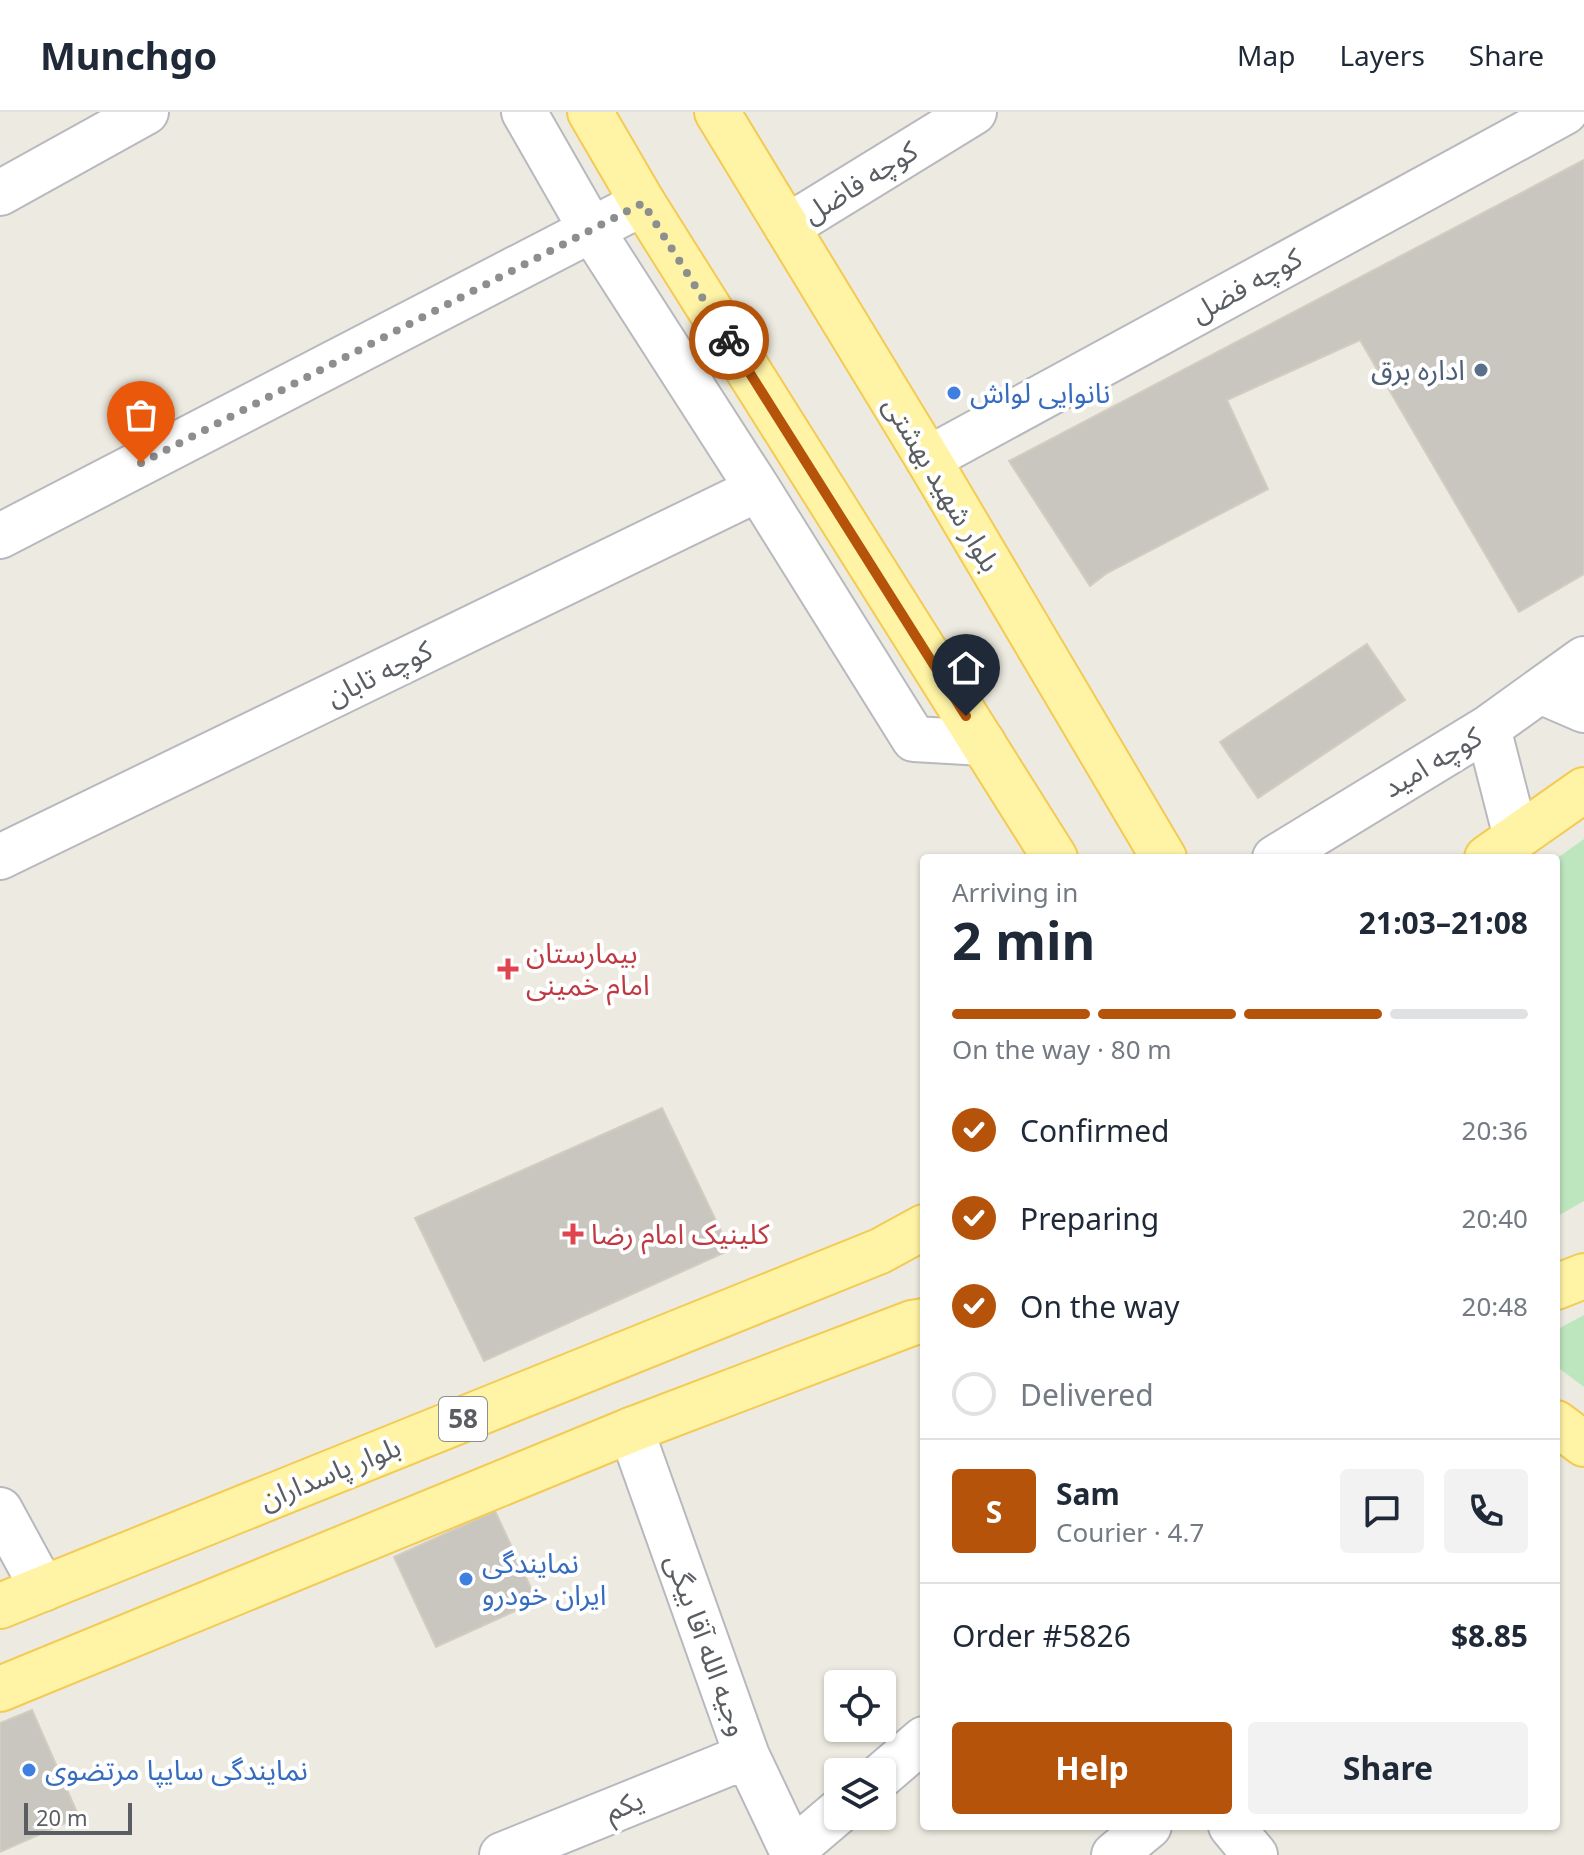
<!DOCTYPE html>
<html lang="en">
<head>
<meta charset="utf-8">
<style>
  :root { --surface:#fff; --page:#f2f2f3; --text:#1f2937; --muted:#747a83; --line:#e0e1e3; --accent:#b45309 }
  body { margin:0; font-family:"Noto Sans","Noto Sans Arabic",sans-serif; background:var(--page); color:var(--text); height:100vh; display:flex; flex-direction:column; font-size:30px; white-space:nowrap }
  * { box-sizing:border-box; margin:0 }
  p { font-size:26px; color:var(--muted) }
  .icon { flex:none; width:44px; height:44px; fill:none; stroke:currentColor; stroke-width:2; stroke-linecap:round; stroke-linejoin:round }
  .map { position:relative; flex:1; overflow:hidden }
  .panel { position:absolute; left:920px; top:742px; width:640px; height:976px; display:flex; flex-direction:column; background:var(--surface); border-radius:8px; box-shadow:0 2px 6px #0004 }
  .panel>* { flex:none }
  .fabs { position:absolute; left:824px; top:1558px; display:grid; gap:16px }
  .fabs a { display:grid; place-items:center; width:72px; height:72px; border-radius:8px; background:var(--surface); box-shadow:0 2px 6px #0004; font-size:40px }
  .scale { position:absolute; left:24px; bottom:20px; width:108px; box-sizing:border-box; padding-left:8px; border:4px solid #5a5e63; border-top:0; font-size:22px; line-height:28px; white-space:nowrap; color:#5a5e63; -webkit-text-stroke:6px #fff; paint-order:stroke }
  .pin { position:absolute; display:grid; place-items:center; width:68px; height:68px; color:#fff; margin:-82px -34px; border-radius:50% 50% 50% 0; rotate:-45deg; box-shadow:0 0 8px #0007 }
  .pin .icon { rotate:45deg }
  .courier { position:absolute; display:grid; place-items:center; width:80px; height:80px; margin:-40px; border:6px solid #b45309; border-radius:50%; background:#fff; color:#222; box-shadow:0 2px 10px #0007 }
  .head em { font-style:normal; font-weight:700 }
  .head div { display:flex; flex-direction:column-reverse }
  .head { display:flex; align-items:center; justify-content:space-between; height:136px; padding:0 32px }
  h1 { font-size:52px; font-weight:700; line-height:60px }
  .bar { display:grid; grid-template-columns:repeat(4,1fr); gap:12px 8px; align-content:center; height:96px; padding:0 32px }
  .bar i { height:10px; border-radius:6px; background:var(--line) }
  .bar .selected { background:var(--accent) }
  .bar p { grid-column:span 4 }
  .line { display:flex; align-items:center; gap:20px; padding:0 32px; border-top:2px solid var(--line) }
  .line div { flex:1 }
  .round { display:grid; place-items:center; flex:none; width:84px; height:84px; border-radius:8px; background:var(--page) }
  ol { padding:0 32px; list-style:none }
  li { display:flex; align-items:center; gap:24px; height:88px }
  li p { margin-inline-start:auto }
  li .icon { padding:8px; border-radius:50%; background:var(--accent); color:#fff; stroke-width:4 }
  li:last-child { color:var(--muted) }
  li i { width:44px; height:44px; border:4px solid var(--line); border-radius:50% }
  .button { display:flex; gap:16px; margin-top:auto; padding:16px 32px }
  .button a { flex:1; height:92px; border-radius:8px; background:var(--accent); color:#fff; font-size:32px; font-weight:700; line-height:92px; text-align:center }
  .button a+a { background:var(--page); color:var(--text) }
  header { display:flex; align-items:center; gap:48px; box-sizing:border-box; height:112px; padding:0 40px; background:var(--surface); border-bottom:2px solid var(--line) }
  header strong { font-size:38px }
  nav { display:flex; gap:44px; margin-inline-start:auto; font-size:28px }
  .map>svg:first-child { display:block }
  .green { fill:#bde6be }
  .building { fill:#c8c6bf; stroke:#d2cdc0; stroke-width:2 }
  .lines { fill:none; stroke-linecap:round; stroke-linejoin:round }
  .minor-casing { stroke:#b7b9be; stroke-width:48 }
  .major-casing { stroke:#f3cb54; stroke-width:48 }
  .minor { stroke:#fff; stroke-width:44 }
  .major { stroke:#fff3a5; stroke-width:44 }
  .done { stroke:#8d8f8f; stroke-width:8; stroke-dasharray:0 14.4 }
  .route { stroke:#b45309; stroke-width:10 }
  .service-dot { fill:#5c6f8a; stroke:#fff; stroke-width:3 }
  .shop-dot { fill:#3f7fe0; stroke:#fff; stroke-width:3 }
  .health-dot { fill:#e0444e; stroke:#fff; stroke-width:3 }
  .labels { text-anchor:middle; stroke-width:8; stroke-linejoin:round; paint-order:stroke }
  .shield { fill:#fff; stroke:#8c8e92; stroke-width:2 }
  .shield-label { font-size:26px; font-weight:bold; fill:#5a5e63 }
  .street-label { font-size:28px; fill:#5a5e63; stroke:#fff }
  .service-label { font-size:28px; fill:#4e5e75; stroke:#fff; text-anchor:end }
  .shop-label { font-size:28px; fill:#366cbe; stroke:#fff; text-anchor:start }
  .health-label { font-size:28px; fill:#be3a42; stroke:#fff; text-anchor:start }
</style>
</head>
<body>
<header>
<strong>Munchgo</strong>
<nav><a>Map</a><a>Layers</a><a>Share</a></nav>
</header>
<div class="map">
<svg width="1584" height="1743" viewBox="0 0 1584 1743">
  <rect width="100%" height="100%" fill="#edebe1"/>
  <path class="green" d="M 1584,727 L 1584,1089 L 1556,1105 L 1556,747 Z
    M 1584,1203 L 1584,1275 L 1556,1254 L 1556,1218 Z"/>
  <path class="building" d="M 1584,48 L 1584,462 L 1519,500 L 1360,228 L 1227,288 L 1268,377 L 1107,461 L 1090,474 L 1009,349 Z
    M 1367,532 L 1405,588 L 1258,686 L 1220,630 Z
    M 662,996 L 730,1138 L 484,1249 L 415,1106 Z
    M 495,1399 L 537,1489 L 436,1535 L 394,1445 Z
    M 32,1598 L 79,1705 L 0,1740 L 0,1611 Z"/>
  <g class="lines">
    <g class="minor-casing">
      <path id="minor" d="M 524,0 L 591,117 L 758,377 L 914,627 L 983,631
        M 0,81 L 146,0
        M 787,115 L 974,0
        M 928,347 L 1565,0
        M 0,424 L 643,91
        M 1540,579 L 1584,598
        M 1488,616 L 1516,725
        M 0,745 L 758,377
        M 1275,746 L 1488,616 L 1584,547
        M 631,1318 L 747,1644 L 794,1743
        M 0,1398 L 43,1477
        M 882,1663 L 924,1627
        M 1231,1714 L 1255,1743
        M 792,1739 L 838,1700
        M 502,1743 L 747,1644
        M 1114,1743 L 1149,1714"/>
    </g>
    <g class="major-casing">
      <path id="major" d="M 590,0 L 643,91 L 1055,746
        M 717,0 L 928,347 L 1164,746
        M 1487,746 L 1584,678
        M 1556,1175 L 1584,1164
        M 1556,1311 L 1584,1332
        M 0,1494 L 880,1139 L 924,1115
        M 0,1577 L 631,1318 L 912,1211 L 924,1209"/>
    </g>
    <use href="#minor" class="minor"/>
    <use href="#major" class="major"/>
  </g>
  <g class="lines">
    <path class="done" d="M 141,351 L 643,91 L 729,228"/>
    <path class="route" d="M 729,228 L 966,604"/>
  </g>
  <circle class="service-dot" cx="1481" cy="258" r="8"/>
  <g class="shop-dot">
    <circle cx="954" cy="281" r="8"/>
    <circle cx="466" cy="1467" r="8"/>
    <circle cx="29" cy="1658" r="8"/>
  </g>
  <g class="health-dot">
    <path d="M504 845h8v8h8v8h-8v8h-8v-8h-8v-8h8z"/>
    <path d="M569 1110h8v8h8v8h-8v8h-8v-8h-8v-8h8z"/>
  </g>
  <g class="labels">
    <rect class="shield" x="439" y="1285" width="48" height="44" rx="6"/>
    <g class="shield-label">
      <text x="463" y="1316">58</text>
    </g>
    <g class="street-label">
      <text transform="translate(860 70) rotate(-32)" y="10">کوچه فاضل</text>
      <text transform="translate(1246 173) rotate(-29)" y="10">کوچه فضل</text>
      <text transform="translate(942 372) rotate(59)" y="10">بلوار شهید بهشتی</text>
      <text transform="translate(379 561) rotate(-26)" y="10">کوچه تابان</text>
      <text transform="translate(1432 650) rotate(-31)" y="10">کوچه امید</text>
      <text transform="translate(330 1361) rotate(-22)" y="10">بلوار پاسداران</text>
      <text transform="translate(707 1533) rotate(70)" y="10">وجیه الله آقا بیگی</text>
      <text transform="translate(624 1693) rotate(-22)" y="10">یکم</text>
    </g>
    <g class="service-label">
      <text x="1465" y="268">اداره برق</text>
    </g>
    <g class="shop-label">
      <text x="970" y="291">نانوایی لواش</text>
      <text x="482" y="1461">نمایندگی<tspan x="482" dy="32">ایران خودرو</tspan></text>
      <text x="45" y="1668">نمایندگی سایپا مرتضوی</text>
    </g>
    <g class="health-label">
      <text x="526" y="851">بیمارستان<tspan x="526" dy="32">امام خمینی</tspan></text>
      <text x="591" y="1132">کلینیک امام رضا</text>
    </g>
  </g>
</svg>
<div class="fabs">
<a><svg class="icon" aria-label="locate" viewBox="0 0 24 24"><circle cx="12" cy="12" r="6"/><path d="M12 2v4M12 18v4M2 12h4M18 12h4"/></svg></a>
<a><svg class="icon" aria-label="layers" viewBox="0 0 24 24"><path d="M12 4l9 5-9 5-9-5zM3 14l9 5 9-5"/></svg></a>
</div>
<div class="scale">20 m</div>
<div class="pin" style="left:141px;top:351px;background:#ea580c"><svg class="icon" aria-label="bag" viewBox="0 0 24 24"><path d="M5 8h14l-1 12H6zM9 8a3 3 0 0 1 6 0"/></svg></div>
<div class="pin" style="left:966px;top:604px;background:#1f2937"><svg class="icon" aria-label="home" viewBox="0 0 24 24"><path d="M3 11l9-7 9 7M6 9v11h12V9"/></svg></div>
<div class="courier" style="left:729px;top:228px"><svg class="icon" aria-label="bike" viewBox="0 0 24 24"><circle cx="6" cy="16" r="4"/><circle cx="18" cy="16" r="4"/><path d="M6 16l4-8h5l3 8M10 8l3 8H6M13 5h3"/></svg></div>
<section class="panel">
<div class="head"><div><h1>2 min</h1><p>Arriving in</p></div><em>21:03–21:08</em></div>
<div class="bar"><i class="selected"></i><i class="selected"></i><i class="selected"></i><i></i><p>On the way · 80 m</p></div>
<ol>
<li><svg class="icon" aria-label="check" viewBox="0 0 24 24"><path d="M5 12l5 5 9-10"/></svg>Confirmed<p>20:36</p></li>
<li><svg class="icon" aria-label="check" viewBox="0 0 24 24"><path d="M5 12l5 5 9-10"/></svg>Preparing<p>20:40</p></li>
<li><svg class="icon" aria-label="check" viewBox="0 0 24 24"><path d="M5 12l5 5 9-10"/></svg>On the way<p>20:48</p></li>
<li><i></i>Delivered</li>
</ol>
<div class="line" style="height:144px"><b class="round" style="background:var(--accent);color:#fff">S</b><div><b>Sam</b><p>Courier · 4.7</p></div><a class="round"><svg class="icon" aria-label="chat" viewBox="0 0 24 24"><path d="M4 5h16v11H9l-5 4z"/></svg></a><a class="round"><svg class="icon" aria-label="phone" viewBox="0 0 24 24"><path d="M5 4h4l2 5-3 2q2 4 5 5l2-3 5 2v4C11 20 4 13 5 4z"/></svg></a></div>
<div class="line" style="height:104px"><div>Order #5826</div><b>$8.85</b></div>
<div class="button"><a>Help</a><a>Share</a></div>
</section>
</div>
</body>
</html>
